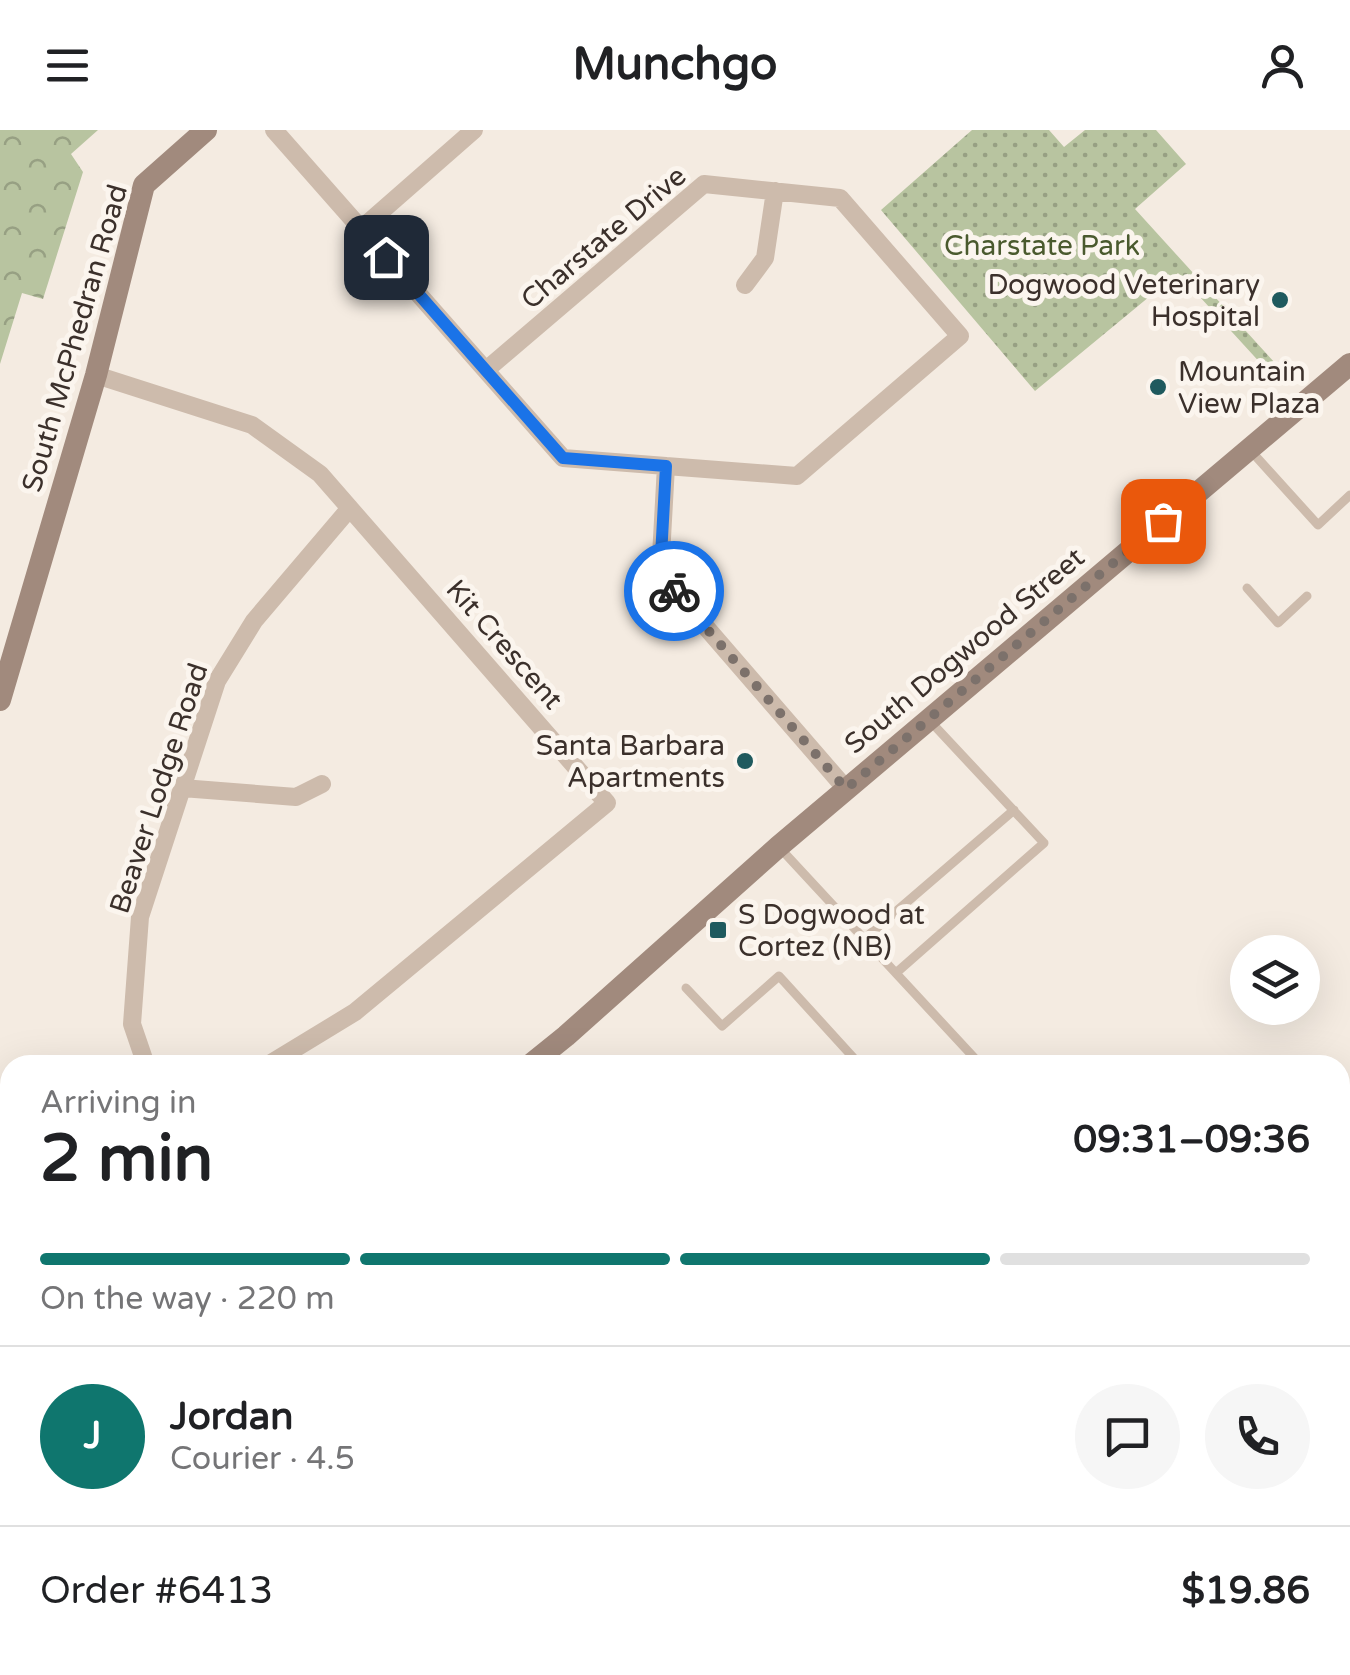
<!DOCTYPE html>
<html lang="en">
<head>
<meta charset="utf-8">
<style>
  :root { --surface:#fff; --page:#f6f6f6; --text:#202124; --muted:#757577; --line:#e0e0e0; --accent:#0f766e }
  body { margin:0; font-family:"Varela Round",sans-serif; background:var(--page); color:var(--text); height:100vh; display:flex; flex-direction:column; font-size:38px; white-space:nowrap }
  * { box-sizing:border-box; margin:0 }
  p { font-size:32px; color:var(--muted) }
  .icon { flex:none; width:55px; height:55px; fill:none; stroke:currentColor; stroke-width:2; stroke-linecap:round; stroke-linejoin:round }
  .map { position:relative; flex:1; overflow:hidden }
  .panel { position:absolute; left:0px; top:925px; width:1350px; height:620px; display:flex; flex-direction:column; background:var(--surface); border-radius:30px 30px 0 0; box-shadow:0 10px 40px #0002 }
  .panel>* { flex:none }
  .tools { position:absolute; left:1230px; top:805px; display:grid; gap:20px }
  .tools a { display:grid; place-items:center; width:90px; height:90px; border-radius:50%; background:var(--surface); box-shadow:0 10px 40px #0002; font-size:50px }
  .pin { position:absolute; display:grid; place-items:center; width:85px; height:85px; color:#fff; margin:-42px; border-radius:20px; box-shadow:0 5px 15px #0006 }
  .courier { position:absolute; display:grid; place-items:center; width:100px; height:100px; margin:-50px; border:8px solid #1a73e8; border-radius:50%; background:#fff; color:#222; box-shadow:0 2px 12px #0007 }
  .head em { font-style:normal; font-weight:800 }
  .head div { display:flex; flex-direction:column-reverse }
  .head { display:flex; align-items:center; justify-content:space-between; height:170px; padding:0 40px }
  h1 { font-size:65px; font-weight:800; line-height:75px }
  .bar { display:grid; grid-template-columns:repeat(4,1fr); gap:15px 10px; align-content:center; height:120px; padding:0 40px }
  .bar i { height:12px; border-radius:8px; background:var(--line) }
  .bar .on { background:var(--accent) }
  .bar p { grid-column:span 4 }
  .line { display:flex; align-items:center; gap:25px; padding:0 40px; border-top:2px solid var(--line) }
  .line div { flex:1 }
  .round { display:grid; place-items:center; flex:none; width:105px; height:105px; border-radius:52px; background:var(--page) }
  header { display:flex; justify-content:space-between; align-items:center; height:130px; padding:0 40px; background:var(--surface); font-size:45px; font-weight:800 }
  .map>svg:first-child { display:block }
  .grass { fill:url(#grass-dots) }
  .forest { fill:url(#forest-crowns) }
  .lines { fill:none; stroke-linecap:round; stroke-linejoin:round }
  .lane { stroke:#cdbbac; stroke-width:9 }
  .street { stroke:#cdbbac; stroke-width:18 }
  .secondary { stroke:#a18a7d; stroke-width:22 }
  .done { stroke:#7c716b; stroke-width:10; stroke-dasharray:0 18 }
  .route { stroke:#1a73e8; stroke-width:12 }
  .poi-dot { fill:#1f5a5e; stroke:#fbf5ee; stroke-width:4 }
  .labels { text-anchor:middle; stroke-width:10; stroke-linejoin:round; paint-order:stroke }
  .street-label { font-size:28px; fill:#3b302b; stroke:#fbf5ee }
  .park-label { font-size:28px; fill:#4a5a2e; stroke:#fbf5ee }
  .poi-label { font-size:28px; fill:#3b302b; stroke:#fbf5ee; text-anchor:end }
</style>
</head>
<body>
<header><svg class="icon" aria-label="menu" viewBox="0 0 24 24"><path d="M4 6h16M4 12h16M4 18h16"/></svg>Munchgo<svg class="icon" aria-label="person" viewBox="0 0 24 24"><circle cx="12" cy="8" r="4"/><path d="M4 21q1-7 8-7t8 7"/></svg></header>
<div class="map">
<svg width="1350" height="1545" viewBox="0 0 1350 1545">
  <defs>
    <pattern id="grass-dots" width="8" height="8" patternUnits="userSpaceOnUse" patternTransform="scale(2.5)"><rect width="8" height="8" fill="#b8c4a0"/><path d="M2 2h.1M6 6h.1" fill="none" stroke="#97a083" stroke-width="1.8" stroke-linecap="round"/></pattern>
    <pattern id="forest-crowns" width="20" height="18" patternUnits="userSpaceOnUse" patternTransform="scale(2.5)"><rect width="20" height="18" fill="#b8c4a0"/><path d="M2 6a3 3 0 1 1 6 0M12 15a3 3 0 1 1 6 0" fill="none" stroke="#97a083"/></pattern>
  </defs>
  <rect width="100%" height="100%" fill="#f4ebe1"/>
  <path class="grass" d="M 972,0 L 1049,0 L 1064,17 L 1085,0 L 1156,0 L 1186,34 L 1135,79 L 1284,243 L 1276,250 L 1178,143 L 1035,261 L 881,80 Z"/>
  <path class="forest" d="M 0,0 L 98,0 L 71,24 L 83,42 L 43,169 L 22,163 L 0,234 Z
    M 10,1285 L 10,1371 L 0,1380 L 0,1290 Z"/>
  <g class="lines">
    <path class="lane" d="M 1251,321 L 1318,395 L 1350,365
      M 1247,458 L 1278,493 L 1307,466
      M 779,717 L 981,935
      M 864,809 L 1014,680
      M 896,843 L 1044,713 L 931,592
      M 686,858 L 722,896 L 779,846 L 860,935"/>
    <path class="street" d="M 274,0 L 563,328 L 666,336 L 660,444 L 846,659
      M 361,99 L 474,0
      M 745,155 L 765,128 L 775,61
      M 486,240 L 704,54 L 840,68 L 960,206 L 797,346 L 666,336
      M 96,245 L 252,295 L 320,344 L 607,673 L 355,882 L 268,935
      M 182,658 L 296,667 L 322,654
      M 146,935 L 132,894 L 140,787 L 217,551 L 254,491 L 350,378
      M 0,1036 L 10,1037
      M 1340,1359 L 1350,1350
      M 1340,1494 L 1350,1504
      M 0,1515 L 10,1506
      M 485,1535 L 487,1545
      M 789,1535 L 790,1545
      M 247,1545 L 251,1535
      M 1136,1545 L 1146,1535"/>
    <path class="secondary" d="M 0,570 L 96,245 L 144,55 L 206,0
      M 530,935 L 566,906 L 778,717 L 1350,234
      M 0,1258 L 10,1253
      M 1105,1535 L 1114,1545"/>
  </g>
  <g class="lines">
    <path class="done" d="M 674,461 L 846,659 L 1163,391"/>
    <path class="route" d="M 386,127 L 563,328 L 666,336 L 660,444 L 674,461"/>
  </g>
  <g class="poi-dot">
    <circle cx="1280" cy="170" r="10"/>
    <circle cx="1158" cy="257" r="10"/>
    <circle cx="745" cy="631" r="10"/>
    <rect x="708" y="790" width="20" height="20" rx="5"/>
  </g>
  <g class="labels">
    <g class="street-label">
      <text transform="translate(603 107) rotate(-40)" y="10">Charstate Drive</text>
      <text transform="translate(74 208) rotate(-74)" y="10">South McPhedran Road</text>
      <text transform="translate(505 514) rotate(49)" y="10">Kit Crescent</text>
      <text transform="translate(964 520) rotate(-40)" y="10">South Dogwood Street</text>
      <text transform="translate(158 658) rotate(-72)" y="10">Beaver Lodge Road</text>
    </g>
    <g class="park-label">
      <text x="1042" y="125">Charstate Park</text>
    </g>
    <g class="poi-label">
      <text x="1260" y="164">Dogwood Veterinary<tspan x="1260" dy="32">Hospital</tspan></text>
      <text x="1178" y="251" text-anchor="start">Mountain<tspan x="1178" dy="32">View Plaza</tspan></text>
      <text x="725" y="625">Santa Barbara<tspan x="725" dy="32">Apartments</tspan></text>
      <text x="738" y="794" text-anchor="start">S Dogwood at<tspan x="738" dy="32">Cortez (NB)</tspan></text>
    </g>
  </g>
</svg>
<div class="tools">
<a><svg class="icon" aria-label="layers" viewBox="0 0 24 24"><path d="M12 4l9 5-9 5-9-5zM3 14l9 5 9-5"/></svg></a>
</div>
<div class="pin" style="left:1163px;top:391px;background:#ea580c"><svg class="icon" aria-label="bag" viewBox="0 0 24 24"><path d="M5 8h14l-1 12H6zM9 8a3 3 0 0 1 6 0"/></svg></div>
<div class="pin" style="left:386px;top:127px;background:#1f2937"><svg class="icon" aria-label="home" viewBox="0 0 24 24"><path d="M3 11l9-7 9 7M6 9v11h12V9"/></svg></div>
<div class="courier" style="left:674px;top:461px"><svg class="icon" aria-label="bike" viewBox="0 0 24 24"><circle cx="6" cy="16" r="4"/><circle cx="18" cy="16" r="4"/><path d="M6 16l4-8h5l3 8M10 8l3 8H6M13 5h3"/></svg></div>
<section class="panel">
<div class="head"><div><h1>2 min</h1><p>Arriving in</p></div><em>09:31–09:36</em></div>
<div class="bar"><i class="on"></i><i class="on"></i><i class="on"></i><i></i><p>On the way · 220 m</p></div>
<div class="line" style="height:180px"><b class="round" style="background:var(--accent);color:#fff">J</b><div><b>Jordan</b><p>Courier · 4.5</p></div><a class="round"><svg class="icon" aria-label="chat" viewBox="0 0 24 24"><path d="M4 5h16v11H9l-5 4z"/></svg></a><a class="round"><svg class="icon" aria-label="phone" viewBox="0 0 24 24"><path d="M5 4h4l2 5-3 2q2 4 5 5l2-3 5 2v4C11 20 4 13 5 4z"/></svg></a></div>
<div class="line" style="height:130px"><div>Order #6413</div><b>$19.86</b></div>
</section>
</div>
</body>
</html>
